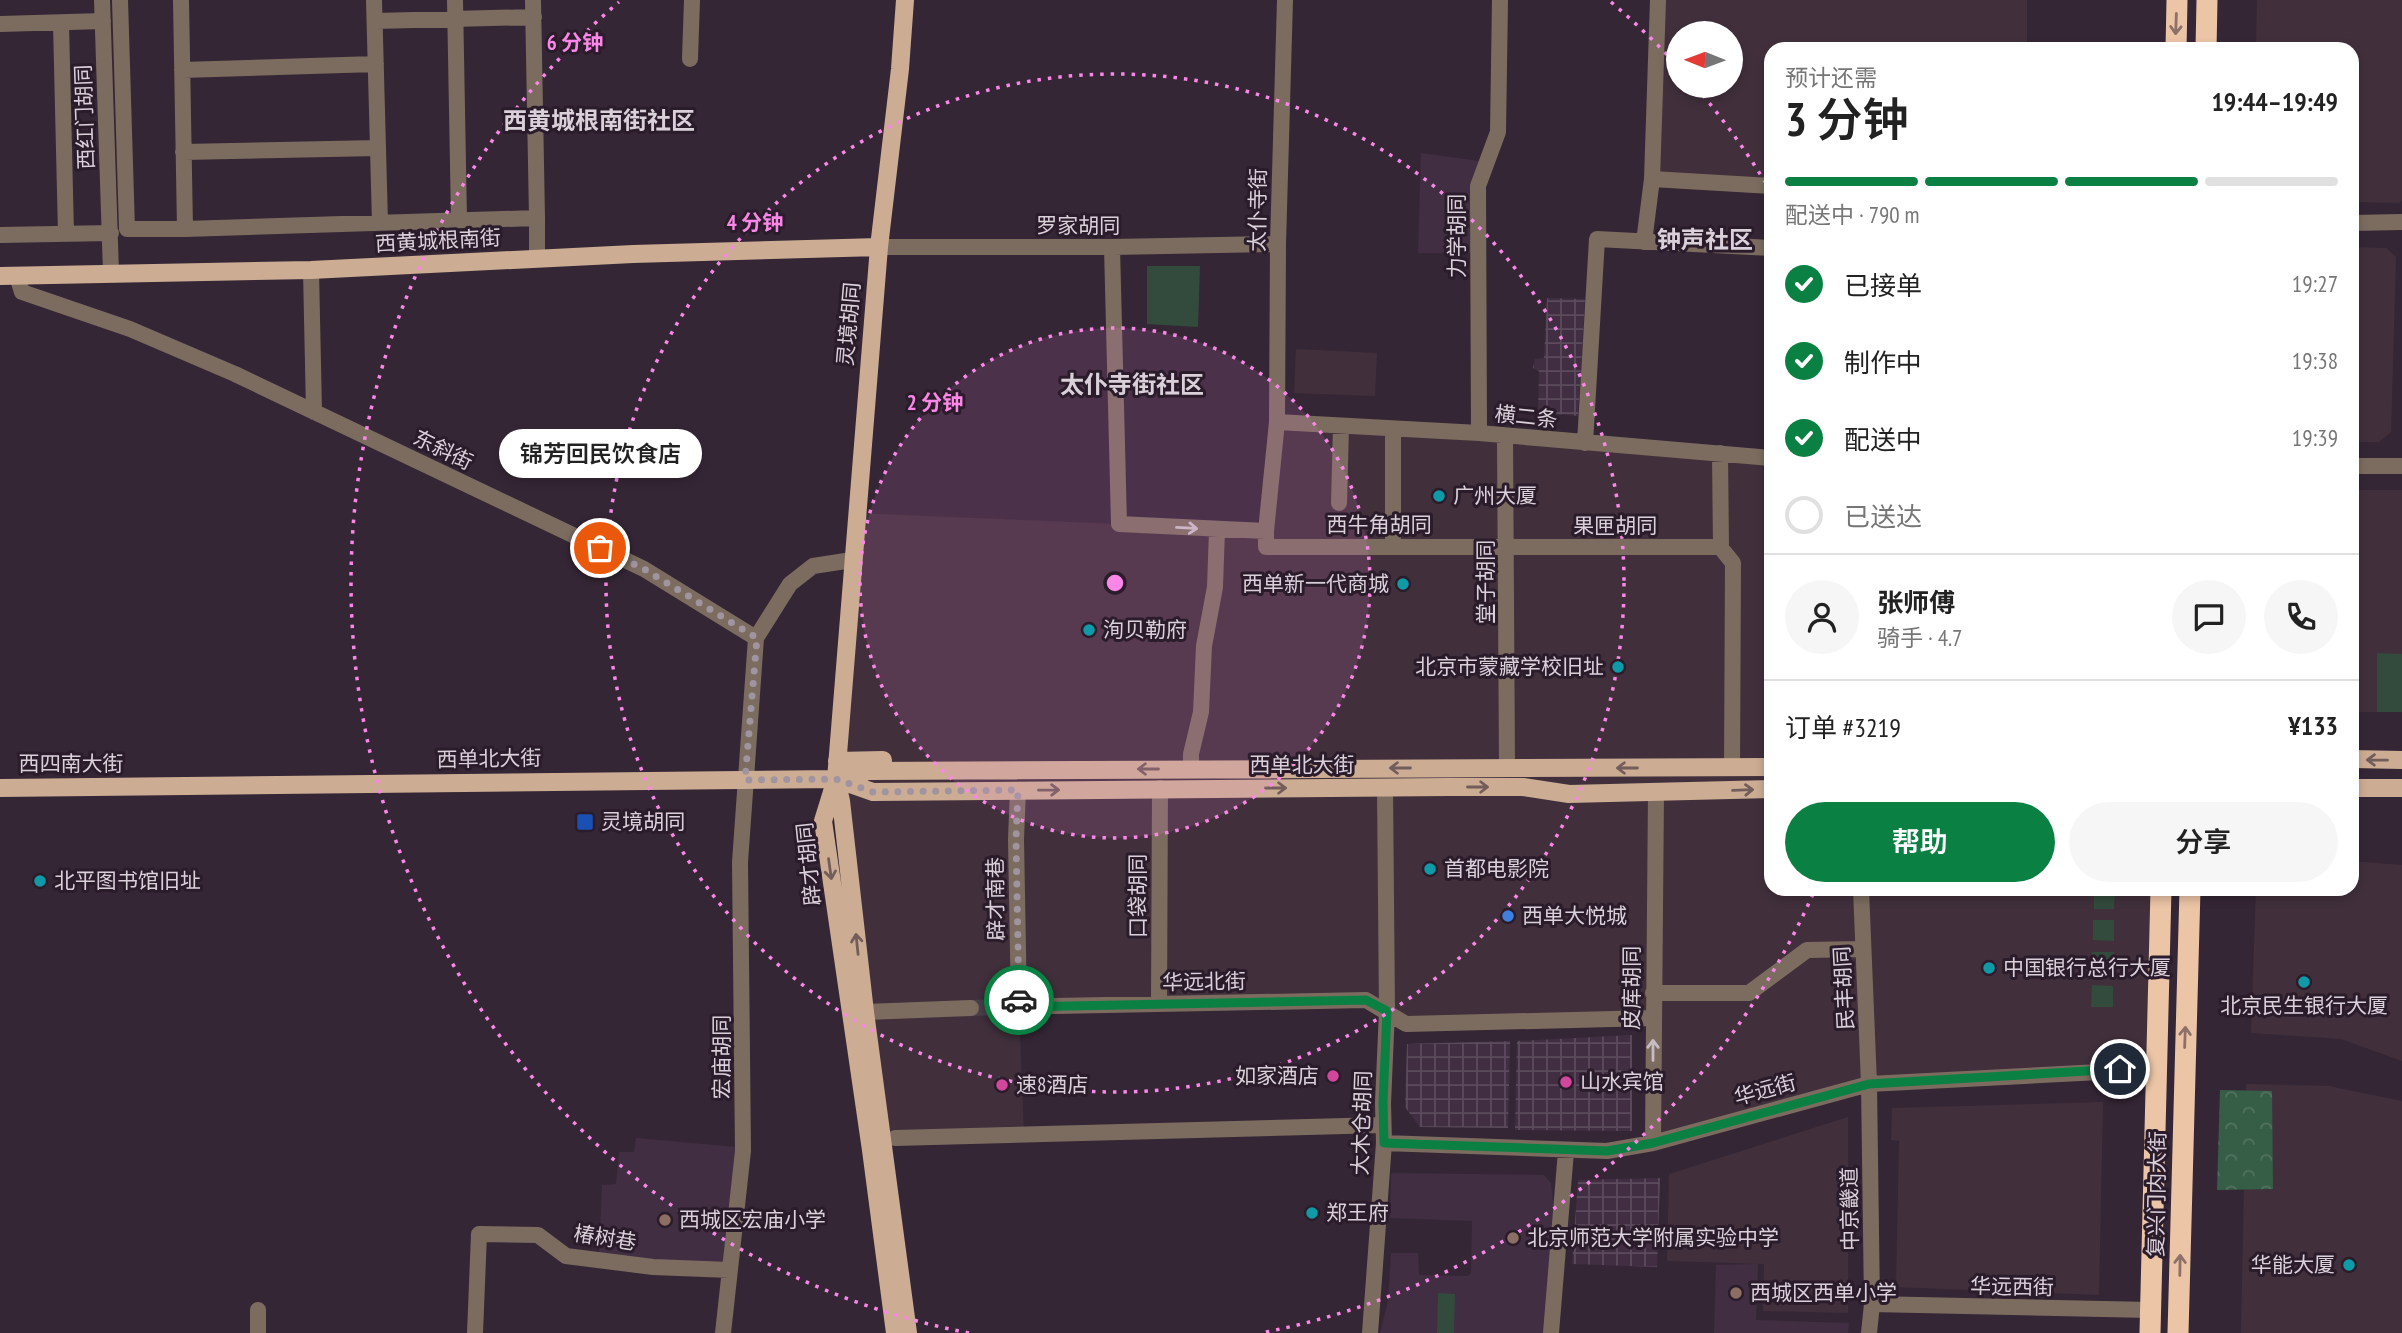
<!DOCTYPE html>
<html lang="zh">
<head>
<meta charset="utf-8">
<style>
  :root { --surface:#fff; --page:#f6f6f6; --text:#222; --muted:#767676; --line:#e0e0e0; --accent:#0b8043 }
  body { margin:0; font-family:"PT Sans Narrow","Noto Sans SC",sans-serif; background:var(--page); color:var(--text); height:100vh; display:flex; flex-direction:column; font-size:26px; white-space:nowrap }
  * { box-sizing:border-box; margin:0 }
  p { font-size:23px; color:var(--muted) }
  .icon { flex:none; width:38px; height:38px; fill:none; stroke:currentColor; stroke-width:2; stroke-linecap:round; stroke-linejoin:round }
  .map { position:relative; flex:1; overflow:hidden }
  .panel { position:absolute; left:1764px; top:42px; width:595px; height:854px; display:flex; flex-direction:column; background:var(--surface); border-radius:21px; box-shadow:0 4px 10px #0003 }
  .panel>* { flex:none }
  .needle { width:46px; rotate:271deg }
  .controls { position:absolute; left:1666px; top:21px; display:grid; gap:14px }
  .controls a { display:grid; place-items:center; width:77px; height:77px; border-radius:50%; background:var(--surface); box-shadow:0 4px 10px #0003; font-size:35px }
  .pin { position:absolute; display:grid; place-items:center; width:60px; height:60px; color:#fff; margin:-30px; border:4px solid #fff; border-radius:50%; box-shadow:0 2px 7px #0007 }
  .courier { position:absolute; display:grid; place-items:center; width:70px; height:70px; margin:-35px; border:5px solid #0b8043; border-radius:50%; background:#fff; color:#222; box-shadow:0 2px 9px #0007 }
  .bubble { position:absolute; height:49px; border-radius:24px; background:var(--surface); box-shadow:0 4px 10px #0003; font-size:23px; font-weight:600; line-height:49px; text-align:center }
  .head em { font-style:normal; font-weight:600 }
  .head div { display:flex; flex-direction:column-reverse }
  .head { display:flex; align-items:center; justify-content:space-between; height:119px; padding:0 21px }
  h1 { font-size:46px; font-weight:600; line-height:52px }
  .bar { display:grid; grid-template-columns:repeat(4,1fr); gap:10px 7px; align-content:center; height:84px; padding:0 21px }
  .bar i { height:9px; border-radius:5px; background:var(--line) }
  .bar .current { background:var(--accent) }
  .bar p { grid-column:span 4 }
  .line { display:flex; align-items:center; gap:18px; padding:0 21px; border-top:2px solid var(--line) }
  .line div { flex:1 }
  .round { display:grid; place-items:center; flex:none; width:74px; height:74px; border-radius:37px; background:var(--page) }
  ol { padding:0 21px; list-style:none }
  li { display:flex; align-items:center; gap:21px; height:77px }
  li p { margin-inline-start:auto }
  li .icon { padding:7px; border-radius:50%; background:var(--accent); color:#fff; stroke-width:4 }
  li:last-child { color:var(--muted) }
  li i { width:38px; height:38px; border:4px solid var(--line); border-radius:50% }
  .cta { display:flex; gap:14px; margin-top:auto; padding:14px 21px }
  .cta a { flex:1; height:80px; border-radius:42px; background:var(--accent); color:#fff; font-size:28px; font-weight:600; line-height:80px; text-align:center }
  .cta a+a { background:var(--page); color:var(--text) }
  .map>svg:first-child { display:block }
  .commercial { fill:#41303c; fill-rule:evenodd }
  .industrial { fill:url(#industrial-grid) }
  .built { fill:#412e42 }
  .forest { fill:url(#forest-crowns) }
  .green { fill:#334b3c }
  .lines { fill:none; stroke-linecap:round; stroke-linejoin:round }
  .minor-tunnel { stroke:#4e404e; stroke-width:16; stroke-dasharray:16 8; stroke-linecap:butt }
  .minor { stroke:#7c6c60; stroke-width:16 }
  .major { stroke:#ccac93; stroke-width:18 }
  .highway { stroke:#ecc5a7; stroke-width:21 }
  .oneway { stroke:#8c7069 }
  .oneway2 { stroke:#c7bcc2 }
  .oneway3 { stroke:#735d5a }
  .done { stroke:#a094a0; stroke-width:7; stroke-dasharray:0 12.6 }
  .route { stroke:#0b8043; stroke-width:9 }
  .ring { fill:none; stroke:#fa87e7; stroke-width:3.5; stroke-dasharray:3.5 7 }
  .culture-dot { fill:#0f9aa8; stroke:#2b1c2b; stroke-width:2.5 }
  .transit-dot { fill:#1a4fb4; stroke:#2b1c2b; stroke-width:2.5 }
  .shop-dot { fill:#3f7fe0; stroke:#2b1c2b; stroke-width:2.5 }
  .hotel-dot { fill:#d1479c; stroke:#2b1c2b; stroke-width:2.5 }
  .education-dot { fill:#8d6e63; stroke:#2b1c2b; stroke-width:2.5 }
  .labels { text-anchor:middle; stroke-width:6; stroke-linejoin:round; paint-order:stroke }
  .street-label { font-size:21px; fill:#dad0da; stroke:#2b1c2b }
  .poi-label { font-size:21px; fill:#dad0da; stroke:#2b1c2b; text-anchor:start }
  .quarter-label { font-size:24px; font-weight:bold; fill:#dad0da; stroke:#2b1c2b }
  .centre { fill:#fa87e7; stroke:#2b1c2b; stroke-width:3.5 }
  .ring-label { font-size:21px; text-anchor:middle; font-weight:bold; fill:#fa87e7; stroke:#2b1c2b; stroke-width:6; stroke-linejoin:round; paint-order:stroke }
</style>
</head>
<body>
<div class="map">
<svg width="2402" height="1333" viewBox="0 0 2402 1333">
  <defs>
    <pattern id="industrial-grid" width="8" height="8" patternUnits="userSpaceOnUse" patternTransform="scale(1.75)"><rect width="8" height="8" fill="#412e42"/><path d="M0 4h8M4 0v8" fill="none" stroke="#5c4b5d"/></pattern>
    <pattern id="forest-crowns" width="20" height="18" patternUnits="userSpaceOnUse" patternTransform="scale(1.75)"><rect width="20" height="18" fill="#365d46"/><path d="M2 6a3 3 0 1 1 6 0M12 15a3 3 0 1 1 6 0" fill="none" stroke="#527360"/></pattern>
  </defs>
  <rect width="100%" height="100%" fill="#352635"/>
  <path class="commercial" d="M 1663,0 L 2027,0 L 2027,47 L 2126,47 L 2126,49 L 1771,49 L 1771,180 L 1654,177 ZM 1678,33 L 1731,33 L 1731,86 L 1678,86 Z
    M 2257,0 L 2402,0 L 2402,200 L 2400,203 L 2352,202 L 2352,49 L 2256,49 Z
    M 2352,247 L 2386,248 L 2396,257 L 2391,432 L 2379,442 L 2352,442 Z
    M 1296,349 L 1377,353 L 1375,396 L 1294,393 Z
    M 1282,422 L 1771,457 L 1771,889 L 2163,889 L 2158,1069 L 1883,1083 L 1660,1141 L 1660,1018 L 1400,1020 L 1365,1000 L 1019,1007 L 1024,1135 L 882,1138 L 838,789 L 856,513 L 1119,524 L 1266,527 Z
    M 2352,490 L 2402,490 L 2402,712 L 2352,712 Z
    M 2352,861 L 2402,865 L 2402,1061 L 2341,1039 L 2251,1033 L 2256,889 L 2352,889 Z
    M 2246,1084 L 2329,1086 L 2402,1101 L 2402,1333 L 2241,1333 Z
    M 2103,1102 L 2099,1295 L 1896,1287 L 1899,1141 L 1891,1140 L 1892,1108 Z
    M 1848,1117 L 1848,1313 L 1763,1311 L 1764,1264 L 1667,1261 L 1669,1174 Z"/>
  <path class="industrial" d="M 1547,298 L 1585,299 L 1578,416 L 1538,412 L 1539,371 L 1533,368 L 1535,359 L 1544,358 Z
    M 1632,1035 L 1632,1131 L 1515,1130 L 1517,1041 Z
    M 1510,1041 L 1508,1128 L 1420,1127 L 1405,1107 L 1407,1044 Z
    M 1660,1178 L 1657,1267 L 1572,1264 L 1578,1180 Z"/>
  <path class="built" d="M 1421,153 L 1480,161 L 1473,253 L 1418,253 Z
    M 636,1138 L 736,1147 L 724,1265 L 599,1256 L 602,1185 L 616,1184 L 619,1152 L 634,1152 Z
    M 1391,1173 L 1544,1175 L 1551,1183 L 1555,1223 L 1545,1333 L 1380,1333 L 1388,1301 L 1391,1253 L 1418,1253 L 1419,1275 L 1468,1276 L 1471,1273 L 1472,1221 L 1390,1218 Z
    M 1758,1264 L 1756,1320 L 1849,1323 L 1848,1333 L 1714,1333 L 1716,1265 Z"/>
  <path class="forest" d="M 2220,1090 L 2272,1091 L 2273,1189 L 2217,1190 Z"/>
  <path class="green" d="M 1147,266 L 1200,266 L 1198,327 L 1147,324 Z
    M 2377,653 L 2402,654 L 2402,712 L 2377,712 Z
    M 2094,889 L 2115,889 L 2114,909 L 2094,909 Z
    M 2093,920 L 2114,920 L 2114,941 L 2093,940 Z
    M 2092,952 L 2114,952 L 2113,974 L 2092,974 Z
    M 2092,985 L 2113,986 L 2113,1007 L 2091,1007 Z
    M 1438,1293 L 1455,1294 L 1454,1333 L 1437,1333 Z"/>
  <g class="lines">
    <path class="minor-tunnel" d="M 971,1008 L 1009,1007"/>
    <path class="minor" d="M 102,0 L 111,273
      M 120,0 L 127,229 L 185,229 L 537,218 L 533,0
      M 181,0 L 185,229
      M 374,0 L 380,223
      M 455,0 L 459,220
      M 375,21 L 534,17
      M 61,23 L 66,234
      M 0,24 L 103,21
      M 690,59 L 692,0
      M 182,70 L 376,64
      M 183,152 L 378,148
      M 1652,179 L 1771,186
      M 537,218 L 537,259
      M 2352,223 L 2402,222
      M 0,235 L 111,233
      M 1644,242 L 1652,179 L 1658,0
      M 879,247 L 1112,247 L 1278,244
      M 1112,247 L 1119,524 L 1266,531 L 1277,422 L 1278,244 L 1285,0
      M 311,270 L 314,412
      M 17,276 L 22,292 L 130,329 L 235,374 L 644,569 L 756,638 L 740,862 L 743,1151 L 723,1333
      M 1277,422 L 1479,433 L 1771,458
      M 1479,433 L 1478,186 L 1498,132 L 1500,0
      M 1505,437 L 1507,768
      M 1585,443 L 1597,239 L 1771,248
      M 1720,453 L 1721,548 L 1733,563 L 1732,768
      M 2352,466 L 2402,466
      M 1339,503 L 1341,426
      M 1266,531 L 1266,547 L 1721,547
      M 1393,543 L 1393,429
      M 756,638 L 790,584 L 813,566 L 852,560
      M 1191,769 L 1191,754 L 1201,712 L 1204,646 L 1215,587 L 1217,530
      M 1018,790 L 1016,839 L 1019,1007
      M 1861,889 L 1869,1084 L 1872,1304 L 1869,1333
      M 1653,993 L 1749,993 L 1807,950 L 1863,949
      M 1159,1004 L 1160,788
      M 1009,1007 L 1366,1000 L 1406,1024 L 1653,1018
      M 865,1012 L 971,1008
      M 895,1138 L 1383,1125
      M 1384,1143 L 1607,1151 L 1653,1143 L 1869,1084 L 2158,1069
      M 1653,1143 L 1656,792
      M 1872,1304 L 2151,1310
      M 258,1333 L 258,1310
      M 475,1333 L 479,1234 L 538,1235 L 566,1256 L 653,1267 L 730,1270
      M 1370,1333 L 1384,1143 L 1383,1103 L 1387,1011 L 1385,788
      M 1551,1333 L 1566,1151"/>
    <path class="major" d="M 0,276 L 311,270 L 633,254 L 879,247
      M 2352,759 L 2402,760
      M 837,761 L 883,760
      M 836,779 L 873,792 L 1448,787 L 1523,787 L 1569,794 L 1771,789
      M 836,779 L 841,801 L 865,1012 L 908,1333
      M 0,788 L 836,779 L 868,771 L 1771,767
      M 2352,788 L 2402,788
      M 895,1333 L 871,1150 L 823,821 L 836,779 L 879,247 L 900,69 L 905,0"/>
    <path class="highway" d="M 2176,49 L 2177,0
      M 2206,49 L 2207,0
      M 2150,1333 L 2161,889
      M 2178,1333 L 2190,889"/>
  </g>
  <defs><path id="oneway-shaft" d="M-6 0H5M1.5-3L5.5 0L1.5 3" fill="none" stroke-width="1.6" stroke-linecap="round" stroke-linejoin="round" transform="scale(1.75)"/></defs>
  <g class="oneway">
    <use href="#oneway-shaft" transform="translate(2176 24) rotate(92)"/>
    <use href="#oneway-shaft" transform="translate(2185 1037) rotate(-88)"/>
    <use href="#oneway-shaft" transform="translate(2180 1265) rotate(-89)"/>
  </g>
  <g class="oneway2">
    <use href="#oneway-shaft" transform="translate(1187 528) rotate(3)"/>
    <use href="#oneway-shaft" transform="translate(1653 1050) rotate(-90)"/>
  </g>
  <g class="oneway3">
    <use href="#oneway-shaft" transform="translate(2377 760) rotate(-179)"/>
    <use href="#oneway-shaft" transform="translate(1400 768) rotate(-180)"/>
    <use href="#oneway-shaft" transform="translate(1627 768) rotate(180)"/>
    <use href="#oneway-shaft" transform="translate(1148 769) rotate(180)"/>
    <use href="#oneway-shaft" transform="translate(1478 787)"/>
    <use href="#oneway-shaft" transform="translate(1276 788)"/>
    <use href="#oneway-shaft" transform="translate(1049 790) rotate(-1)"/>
    <use href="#oneway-shaft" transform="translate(1743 790) rotate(-2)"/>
    <use href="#oneway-shaft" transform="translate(830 869) rotate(82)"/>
    <use href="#oneway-shaft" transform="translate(857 944) rotate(-96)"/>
  </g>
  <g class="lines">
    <path class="done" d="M 600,548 L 644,569 L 757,638 L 745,780 L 836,779 L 873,792 L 1018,790 L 1016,839 L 1019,1000"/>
    <path class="route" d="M 1019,1000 L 1019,1007 L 1366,1000 L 1387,1011 L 1383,1103 L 1384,1143 L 1607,1151 L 1653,1143 L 1869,1084 L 2120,1069"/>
  </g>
  <circle cx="1115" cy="583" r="255" fill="#fa87e7" fill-opacity=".12"/>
  <g class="ring">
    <circle cx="1115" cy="583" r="255"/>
    <circle cx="1115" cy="583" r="509"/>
    <path d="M1813 894A764 764 0 0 1 1261 1333M969 1333A764 764 0 0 1 619 2M1611 2A764 764 0 0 1 1674 62M1696 87A764 764 0 0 1 1770 190"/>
  </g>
  <g class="culture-dot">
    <circle cx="1439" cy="496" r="7"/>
    <circle cx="1403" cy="584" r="7"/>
    <circle cx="1089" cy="630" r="7"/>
    <circle cx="1618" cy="667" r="7"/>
    <circle cx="1430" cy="869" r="7"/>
    <circle cx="40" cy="881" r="7"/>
    <circle cx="1989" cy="968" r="7"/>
    <circle cx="2304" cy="982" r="7"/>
    <circle cx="1312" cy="1213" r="7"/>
    <circle cx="2349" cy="1265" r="7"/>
  </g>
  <rect class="transit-dot" x="576" y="813" width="18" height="18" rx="3.5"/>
  <circle class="shop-dot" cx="1508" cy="916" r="7"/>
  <g class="hotel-dot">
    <circle cx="1333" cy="1076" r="7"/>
    <circle cx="1566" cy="1082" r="7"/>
    <circle cx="1002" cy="1085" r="7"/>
  </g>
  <g class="education-dot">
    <circle cx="665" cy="1220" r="7"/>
    <circle cx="1513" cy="1238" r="7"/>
    <circle cx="1736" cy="1293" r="7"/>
  </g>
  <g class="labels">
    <g class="street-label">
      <text transform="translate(85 117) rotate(-92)" y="7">西红门胡同</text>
      <text transform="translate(1258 210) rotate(-89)" y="7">太仆寺街</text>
      <text x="1078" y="233">罗家胡同</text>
      <text transform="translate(1457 236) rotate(-90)" y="7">力学胡同</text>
      <text transform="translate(438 241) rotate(-3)" y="7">西黄城根南街</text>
      <text transform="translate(849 324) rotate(-85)" y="7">灵境胡同</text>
      <text transform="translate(1526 417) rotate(6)" y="7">横二条</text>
      <text transform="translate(443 450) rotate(26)" y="7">东斜街</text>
      <text x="1379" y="532">西牛角胡同</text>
      <text x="1615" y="533">果匣胡同</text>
      <text transform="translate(1486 582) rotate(-90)" y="7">堂子胡同</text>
      <text transform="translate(489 759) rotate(-1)" y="7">西单北大街</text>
      <text x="71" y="771">西四南大街</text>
      <text x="1302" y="772">西单北大街</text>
      <text transform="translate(809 864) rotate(-96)" y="7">辟才胡同</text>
      <text transform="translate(1138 896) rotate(-90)" y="7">口袋胡同</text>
      <text transform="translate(996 899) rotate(-91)" y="7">辟才南巷</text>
      <text transform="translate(1204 982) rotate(-1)" y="7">华远北街</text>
      <text transform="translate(1632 988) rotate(-90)" y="7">皮库胡同</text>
      <text transform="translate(1844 988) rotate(-93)" y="7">民丰胡同</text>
      <text transform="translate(722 1057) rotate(-90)" y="7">宏庙胡同</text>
      <text transform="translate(1765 1090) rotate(-15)" y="7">华远街</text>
      <text transform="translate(1362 1123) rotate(-88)" y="7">大木仓胡同</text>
      <text transform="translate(2157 1194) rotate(-89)" y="7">复兴门内大街</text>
      <text transform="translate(1850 1209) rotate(-91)" y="7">中京畿道</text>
      <text transform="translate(605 1238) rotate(9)" y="7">椿树巷</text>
      <text transform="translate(2012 1287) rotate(1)" y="7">华远西街</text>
    </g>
    <g class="poi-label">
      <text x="1453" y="503">广州大厦</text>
      <text x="1389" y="591" text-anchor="end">西单新一代商城</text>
      <text x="1103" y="637">洵贝勒府</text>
      <text x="1604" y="674" text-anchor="end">北京市蒙藏学校旧址</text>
      <text x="601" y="829">灵境胡同</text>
      <text x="1444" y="876">首都电影院</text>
      <text x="54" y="888">北平图书馆旧址</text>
      <text x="1522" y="923">西单大悦城</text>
      <text x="2003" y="975">中国银行总行大厦</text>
      <text x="2304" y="1013" text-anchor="middle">北京民生银行大厦</text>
      <text x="1319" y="1083" text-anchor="end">如家酒店</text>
      <text x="1580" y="1089">山水宾馆</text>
      <text x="1016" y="1092">速8酒店</text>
      <text x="1326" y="1220">郑王府</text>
      <text x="679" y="1227">西城区宏庙小学</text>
      <text x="1527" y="1245">北京师范大学附属实验中学</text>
      <text x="2335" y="1272" text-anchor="end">华能大厦</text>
      <text x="1750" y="1300">西城区西单小学</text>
    </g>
    <g class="quarter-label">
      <text x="599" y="129">西黄城根南街社区</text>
      <text x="1705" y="248">钟声社区</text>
      <text x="1132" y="393">太仆寺街社区</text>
    </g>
  </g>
  <circle cx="1115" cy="583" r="10" class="centre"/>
  <g class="ring-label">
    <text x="575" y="50">6 分钟</text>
    <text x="755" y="230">4 分钟</text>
    <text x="935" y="410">2 分钟</text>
  </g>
</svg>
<div class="controls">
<a><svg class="needle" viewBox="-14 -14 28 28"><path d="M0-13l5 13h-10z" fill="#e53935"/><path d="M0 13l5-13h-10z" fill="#767676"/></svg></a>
</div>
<div class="pin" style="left:600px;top:548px;background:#ea580c"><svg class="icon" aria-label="bag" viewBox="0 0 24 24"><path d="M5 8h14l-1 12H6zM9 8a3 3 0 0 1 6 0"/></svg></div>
<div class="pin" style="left:2120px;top:1069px;background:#1f2937"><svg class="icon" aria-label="home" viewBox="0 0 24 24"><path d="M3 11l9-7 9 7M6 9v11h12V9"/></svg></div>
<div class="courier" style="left:1019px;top:1000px"><svg class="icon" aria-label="car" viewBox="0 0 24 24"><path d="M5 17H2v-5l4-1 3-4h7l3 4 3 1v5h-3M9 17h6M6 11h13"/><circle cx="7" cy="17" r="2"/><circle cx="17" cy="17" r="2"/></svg></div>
<div class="bubble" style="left:499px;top:429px;width:203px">锦芳回民饮食店</div>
<section class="panel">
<div class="head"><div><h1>3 分钟</h1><p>预计还需</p></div><em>19:44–19:49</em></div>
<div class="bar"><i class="current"></i><i class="current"></i><i class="current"></i><i></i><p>配送中 · 790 m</p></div>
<ol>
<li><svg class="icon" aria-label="check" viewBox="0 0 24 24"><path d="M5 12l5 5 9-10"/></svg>已接单<p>19:27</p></li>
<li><svg class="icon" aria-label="check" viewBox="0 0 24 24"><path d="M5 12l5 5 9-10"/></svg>制作中<p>19:38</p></li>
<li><svg class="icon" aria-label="check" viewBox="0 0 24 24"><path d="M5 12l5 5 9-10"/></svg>配送中<p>19:39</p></li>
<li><i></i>已送达</li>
</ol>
<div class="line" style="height:126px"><a class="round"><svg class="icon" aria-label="person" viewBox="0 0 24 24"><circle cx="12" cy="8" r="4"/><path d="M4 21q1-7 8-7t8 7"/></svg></a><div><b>张师傅</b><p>骑手 · 4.7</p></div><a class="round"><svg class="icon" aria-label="chat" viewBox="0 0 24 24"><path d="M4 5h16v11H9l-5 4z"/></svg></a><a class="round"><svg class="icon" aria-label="phone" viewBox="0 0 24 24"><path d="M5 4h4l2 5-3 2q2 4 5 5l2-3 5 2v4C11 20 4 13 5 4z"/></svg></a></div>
<div class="line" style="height:91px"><div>订单 #3219</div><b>¥133</b></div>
<div class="cta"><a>帮助</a><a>分享</a></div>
</section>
</div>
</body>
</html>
